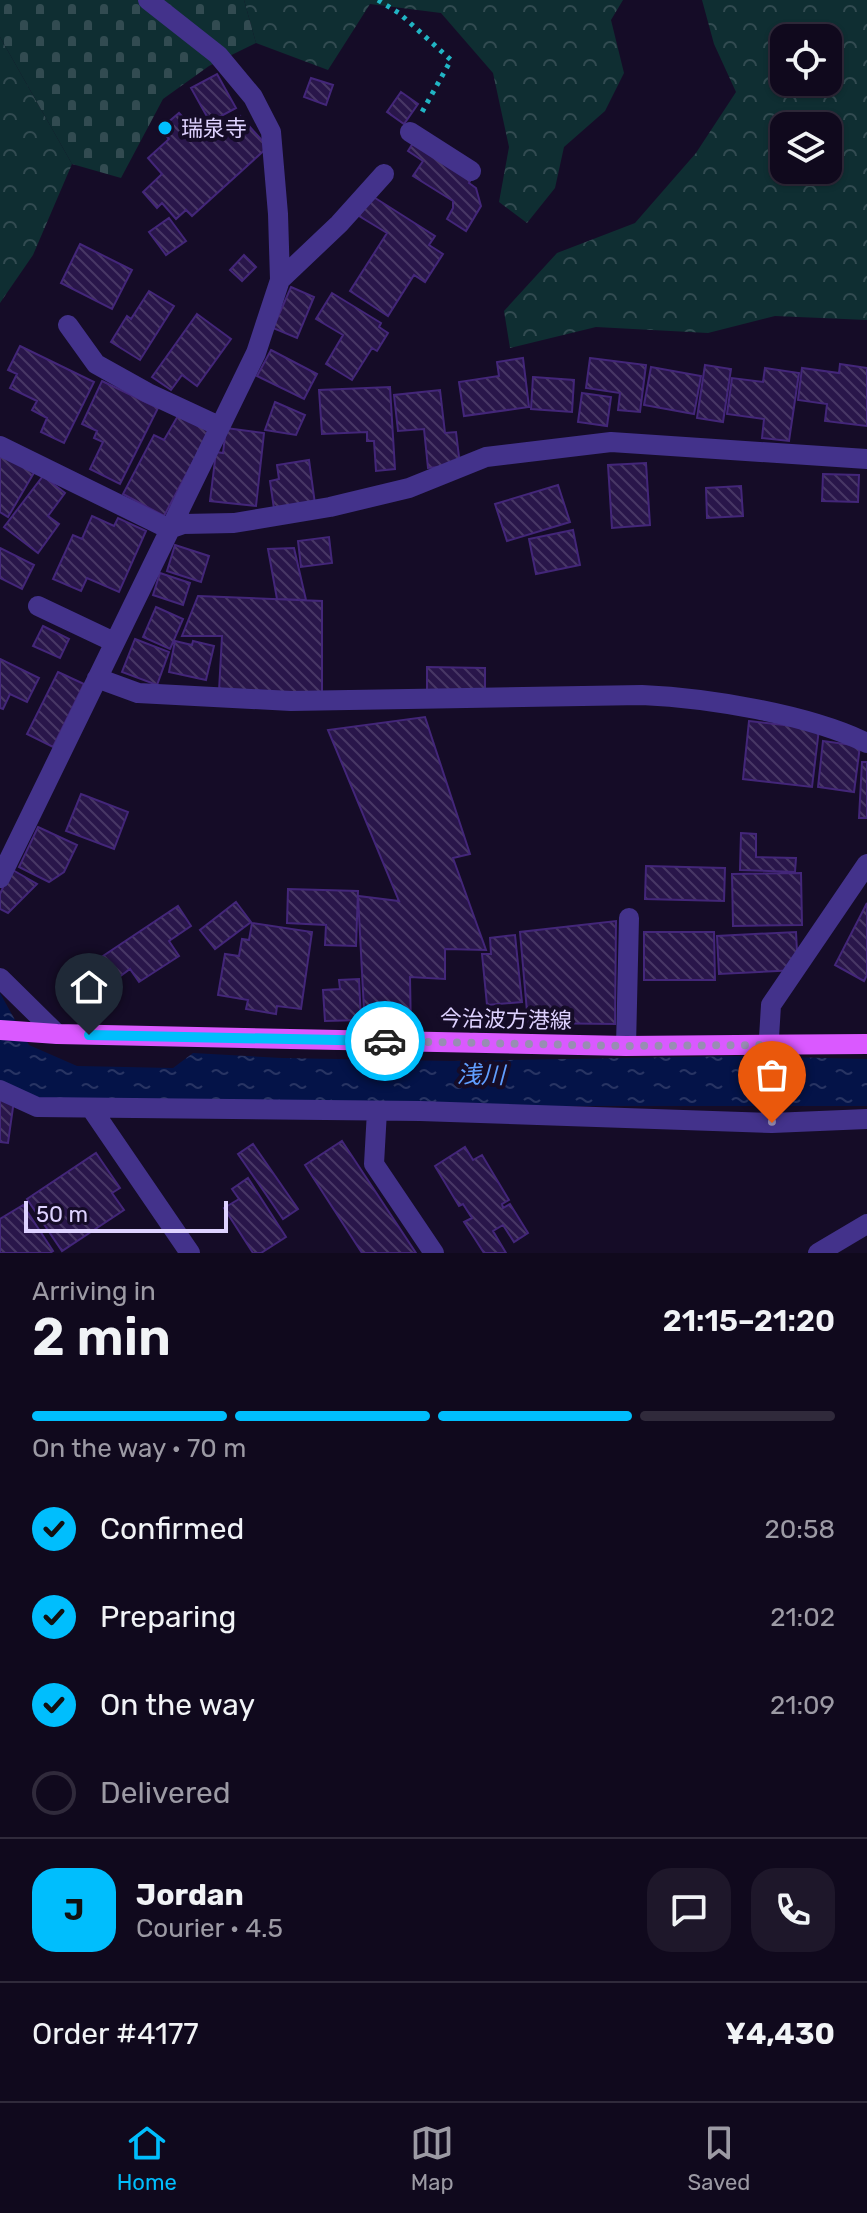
<!DOCTYPE html>
<html lang="en">
<head>
<meta charset="utf-8">
<style>
  :root { --surface:#10091d; --page:#1e172a; --text:#f1f3f6; --muted:#9c9aa4; --line:#302a3b; --accent:#00befd }
  body { margin:0; font-family:Rubik,"Noto Sans JP",sans-serif; background:var(--page); color:var(--text); height:100vh; display:flex; flex-direction:column; font-size:30px; white-space:nowrap }
  * { box-sizing:border-box; margin:0 }
  p { font-size:26px; color:var(--muted) }
  .icon { flex:none; width:44px; height:44px; fill:none; stroke:currentColor; stroke-width:2; stroke-linecap:round; stroke-linejoin:round }
  .map { position:relative; height:1253px; overflow:hidden }
  .drawer { display:flex; flex-direction:column; background:var(--surface); flex:1 }
  .drawer>* { flex:none }
  .buttons { position:absolute; left:770px; top:24px; display:grid; gap:16px }
  .buttons a { display:grid; place-items:center; width:72px; height:72px; border-radius:16px; background:var(--surface); box-shadow:0 2px 6px #0004,0 0 0 2px var(--line); font-size:40px }
  .scale { position:absolute; left:24px; bottom:20px; width:204px; box-sizing:border-box; padding-left:8px; border:4px solid #ded2ff; border-top:0; font-size:22px; line-height:28px; white-space:nowrap; color:#ded2ff; -webkit-text-stroke:6px #150c27; paint-order:stroke }
  .pin { position:absolute; display:grid; place-items:center; width:68px; height:68px; color:#fff; margin:-82px -34px; border-radius:50% 50% 50% 0; rotate:-45deg; box-shadow:0 0 8px #0007 }
  .pin .icon { rotate:45deg }
  .courier { position:absolute; display:grid; place-items:center; width:80px; height:80px; margin:-40px; border:6px solid #00befd; border-radius:50%; background:#fff; color:#222; box-shadow:0 2px 10px #0007 }
  .summary em { font-style:normal; font-weight:600 }
  .summary div { display:flex; flex-direction:column-reverse }
  .summary { display:flex; align-items:center; justify-content:space-between; height:136px; padding:0 32px }
  h1 { font-size:52px; font-weight:600; line-height:60px }
  .bar { display:grid; grid-template-columns:repeat(4,1fr); gap:12px 8px; align-content:center; height:96px; padding:0 32px }
  .bar i { height:10px; border-radius:6px; background:var(--line) }
  .bar .on { background:var(--accent) }
  .bar p { grid-column:span 4 }
  .line { display:flex; align-items:center; gap:20px; padding:0 32px; border-top:2px solid var(--line) }
  .line div { flex:1 }
  .round { display:grid; place-items:center; flex:none; width:84px; height:84px; border-radius:24px; background:var(--page) }
  ol { padding:0 32px; list-style:none }
  li { display:flex; align-items:center; gap:24px; height:88px }
  li p { margin-inline-start:auto }
  li .icon { padding:8px; border-radius:50%; background:var(--accent); color:#111; stroke-width:4 }
  li:last-child { color:var(--muted) }
  li i { width:44px; height:44px; border:4px solid var(--line); border-radius:50% }
  .menu { display:flex; justify-content:space-around; align-items:center; height:112px; border-top:2px solid var(--line); background:var(--surface); font-size:22px; color:var(--muted) }
  .menu a { display:grid; justify-items:center; gap:4px }
  .menu .on { color:var(--accent) }
  .map>svg:first-child { display:block }
  .forest { fill:url(#forest-crowns); fill-rule:evenodd }
  .cemetery { fill:url(#cemetery-stones) }
  .water { fill:url(#water-ripples) }
  .building { fill:url(#building-back-hatch); stroke:#432679; stroke-width:2 }
  .lines { fill:none; stroke-linecap:round; stroke-linejoin:round }
  .path { stroke:#21b5c4; stroke-width:5; stroke-dasharray:4 6; stroke-linecap:butt }
  .street { stroke:#43328b; stroke-width:20 }
  .primary { stroke:#da59ff; stroke-width:20 }
  .done { stroke:#988db3; stroke-width:8; stroke-dasharray:0 14.4 }
  .route { stroke:#00befd; stroke-width:10 }
  .poi-dot { fill:#00befd; stroke:#150c27; stroke-width:3 }
  .labels { text-anchor:middle; stroke-width:8; stroke-linejoin:round; paint-order:stroke }
  .poi-label { font-size:22px; fill:#ded2ff; stroke:#150c27; text-anchor:start }
  .street-label { font-size:22px; fill:#ded2ff; stroke:#150c27 }
  .water-label { font-size:24px; font-style:italic; fill:#609eff; stroke:#150c27 }
</style>
</head>
<body>
<div class="map">
<svg width="867" height="1253" viewBox="0 0 867 1253">
  <defs>
    <pattern id="forest-crowns" width="20" height="18" patternUnits="userSpaceOnUse" patternTransform="scale(2)"><rect width="20" height="18" fill="#0f2e32"/><path d="M2 6a3 3 0 1 1 6 0M12 15a3 3 0 1 1 6 0" fill="none" stroke="#324b51"/></pattern>
    <pattern id="cemetery-stones" width="16" height="16" patternUnits="userSpaceOnUse" patternTransform="scale(2)"><rect width="16" height="16" fill="#0f2e32"/><path d="M2 7V4a2 2 0 0 1 4 0v3zM10 15v-3a2 2 0 0 1 4 0v3z" fill="#324b51"/></pattern>
    <pattern id="water-ripples" width="26" height="14" patternUnits="userSpaceOnUse" patternTransform="scale(2)"><rect width="26" height="14" fill="#041348"/><path d="M2 4q2-2 4 0t4 0M15 11q2-2 4 0t4 0" fill="none" stroke="#283463"/></pattern>
    <pattern id="building-back-hatch" width="6" height="6" patternUnits="userSpaceOnUse" patternTransform="scale(2)"><rect width="6" height="6" fill="#29164a"/><path d="M-1 5l2 2M0 0l6 6M5-1l2 2" fill="none" stroke="#483765"/></pattern>
  </defs>
  <rect width="100%" height="100%" fill="#150c27"/>
  <path class="forest" d="M 244,0 L 623,0 L 611,20 L 624,73 L 605,111 L 564,147 L 555,188 L 527,223 L 499,202 L 509,147 L 493,73 L 441,13 L 370,4 L 328,70 L 256,43 Z
    M 702,0 L 867,0 L 867,320 L 775,316 L 708,333 L 596,327 L 510,348 L 504,311 L 557,253 L 635,223 L 696,153 L 736,92 L 714,44 ZM 828,38 L 828,82 L 784,82 L 784,38 ZM 828,126 L 828,170 L 784,170 L 784,126 Z
    M 0,37 L 72,164 L 33,255 L 0,303 Z"/>
  <path class="cemetery" d="M 0,0 L 244,0 L 256,43 L 209,66 L 163,99 L 121,178 L 72,164 L 0,37 Z"/>
  <path class="water" d="M 0,993 L 29,1045 L 77,1066 L 173,1068 L 193,1053 L 282,1058 L 452,1061 L 745,1056 L 867,1059 L 867,1106 L 510,1106 L 33,1100 L 0,1083 Z"/>
  <path class="building" d="M 217,74 L 236,108 L 210,122 L 191,88 Z
    M 311,78 L 333,85 L 326,105 L 304,97 Z
    M 401,92 L 418,104 L 404,124 L 387,112 Z
    M 179,113 L 202,138 L 218,124 L 224,130 L 240,116 L 268,147 L 192,216 L 186,210 L 176,219 L 162,203 L 157,208 L 143,192 L 162,174 L 148,158 L 169,139 L 160,129 Z
    M 415,140 L 472,177 L 469,183 L 476,188 L 481,206 L 466,231 L 447,219 L 453,208 L 453,201 L 413,176 L 423,161 L 408,151 Z
    M 372,196 L 435,236 L 429,245 L 443,254 L 425,282 L 414,275 L 388,316 L 350,291 L 387,233 L 359,216 Z
    M 169,218 L 186,241 L 166,255 L 149,232 Z
    M 80,244 L 132,270 L 112,309 L 61,283 Z
    M 244,255 L 256,267 L 242,281 L 230,270 Z
    M 291,287 L 314,297 L 297,338 L 273,328 Z
    M 149,291 L 174,306 L 140,360 L 111,342 L 127,316 L 131,319 Z
    M 332,293 L 381,323 L 379,327 L 388,333 L 377,351 L 372,348 L 352,380 L 326,364 L 343,335 L 316,319 Z
    M 197,314 L 231,339 L 197,386 L 182,375 L 171,390 L 152,377 Z
    M 20,346 L 94,382 L 64,443 L 41,432 L 47,418 L 32,410 L 37,401 L 10,388 L 17,374 L 8,370 Z
    M 271,350 L 317,374 L 304,399 L 257,376 Z
    M 523,358 L 529,407 L 464,416 L 459,382 L 499,376 L 497,362 Z
    M 590,358 L 646,365 L 640,412 L 618,410 L 620,393 L 586,388 Z
    M 840,364 L 867,368 L 867,426 L 825,421 L 827,404 L 798,400 L 802,368 L 839,373 Z
    M 705,365 L 731,369 L 723,422 L 697,418 Z
    M 651,367 L 701,376 L 694,414 L 644,405 Z
    M 765,368 L 799,373 L 789,441 L 762,438 L 764,419 L 727,414 L 732,378 L 763,382 Z
    M 533,377 L 574,380 L 572,412 L 531,409 Z
    M 102,381 L 158,408 L 120,484 L 90,469 L 103,442 L 94,438 L 97,431 L 82,424 Z
    M 390,387 L 395,469 L 376,471 L 374,441 L 367,441 L 367,432 L 322,434 L 319,390 Z
    M 440,390 L 445,433 L 456,432 L 460,465 L 428,468 L 424,429 L 398,431 L 394,395 Z
    M 582,393 L 611,397 L 607,426 L 578,422 Z
    M 275,402 L 305,415 L 296,435 L 265,430 Z
    M 179,414 L 210,430 L 164,516 L 123,494 L 154,435 L 164,440 Z
    M 226,428 L 264,433 L 256,506 L 210,501 L 216,452 L 223,453 Z
    M 0,456 L 35,471 L 8,517 L 0,512 Z
    M 309,460 L 315,504 L 274,509 L 270,481 L 279,479 L 277,465 Z
    M 646,463 L 650,525 L 612,528 L 608,465 Z
    M 823,474 L 859,475 L 858,502 L 822,501 Z
    M 43,476 L 65,493 L 48,516 L 59,524 L 38,553 L 4,527 Z
    M 558,485 L 570,522 L 507,541 L 495,504 Z
    M 741,486 L 743,516 L 707,518 L 706,488 Z
    M 92,516 L 114,526 L 118,518 L 146,531 L 119,592 L 87,578 L 81,591 L 53,579 L 73,535 L 82,539 Z
    M 573,530 L 580,565 L 536,574 L 529,539 Z
    M 329,537 L 332,563 L 301,567 L 298,541 Z
    M 175,545 L 209,556 L 201,582 L 167,571 Z
    M 0,548 L 34,565 L 22,589 L 0,578 Z
    M 294,548 L 306,600 L 277,599 L 268,549 Z
    M 160,573 L 190,583 L 183,605 L 153,595 Z
    M 198,596 L 322,601 L 322,696 L 219,691 L 222,636 L 182,636 Z
    M 156,607 L 183,619 L 170,649 L 143,637 Z
    M 43,626 L 69,639 L 60,658 L 33,646 Z
    M 135,639 L 169,652 L 157,685 L 122,672 Z
    M 175,641 L 192,645 L 193,641 L 214,646 L 206,680 L 169,672 Z
    M 0,659 L 39,678 L 27,702 L 10,694 L 3,709 L 0,708 Z
    M 427,667 L 485,668 L 485,696 L 427,696 Z
    M 58,672 L 84,684 L 53,747 L 27,734 Z
    M 425,717 L 470,854 L 453,858 L 486,950 L 445,949 L 445,979 L 410,977 L 411,1033 L 365,1029 L 358,896 L 399,901 L 328,730 Z
    M 749,721 L 819,729 L 812,787 L 743,779 Z
    M 823,741 L 860,746 L 854,792 L 818,787 Z
    M 862,762 L 867,762 L 867,818 L 859,818 Z
    M 81,794 L 128,812 L 114,849 L 66,831 Z
    M 38,827 L 77,845 L 64,872 L 49,882 L 19,867 Z
    M 741,833 L 756,834 L 756,857 L 796,858 L 795,872 L 740,870 Z
    M 646,866 L 725,868 L 724,901 L 645,899 Z
    M 11,869 L 37,884 L 8,913 L 0,909 L 0,894 Z
    M 801,873 L 802,925 L 733,926 L 732,874 Z
    M 288,889 L 358,891 L 356,946 L 325,945 L 326,925 L 287,923 Z
    M 236,902 L 251,922 L 215,949 L 200,930 Z
    M 867,903 L 867,975 L 864,981 L 835,965 Z
    M 178,906 L 191,926 L 169,941 L 179,956 L 139,982 L 130,969 L 115,980 L 100,958 Z
    M 616,921 L 615,1024 L 528,1023 L 520,932 Z
    M 252,923 L 312,932 L 301,1009 L 277,1006 L 276,1014 L 246,1009 L 248,1000 L 218,995 L 225,954 L 239,956 L 242,939 L 249,940 Z
    M 644,932 L 714,932 L 715,980 L 644,980 Z
    M 796,932 L 798,970 L 719,974 L 717,936 Z
    M 515,935 L 522,1002 L 487,1005 L 482,954 L 491,954 L 490,938 Z
    M 359,979 L 361,1020 L 325,1021 L 323,990 L 340,989 L 339,980 Z
    M 0,1098 L 14,1100 L 8,1143 L 0,1142 Z
    M 342,1141 L 416,1253 L 362,1253 L 305,1165 Z
    M 253,1144 L 298,1209 L 283,1219 L 238,1154 Z
    M 465,1147 L 473,1160 L 482,1155 L 509,1200 L 502,1204 L 503,1208 L 510,1204 L 528,1233 L 514,1242 L 503,1225 L 493,1231 L 506,1253 L 484,1253 L 464,1222 L 472,1218 L 463,1204 L 459,1206 L 435,1166 Z
    M 96,1153 L 120,1188 L 112,1193 L 124,1210 L 62,1251 L 27,1199 Z
    M 248,1178 L 286,1237 L 261,1253 L 253,1253 L 224,1208 L 239,1199 L 232,1189 Z
    M 23,1205 L 53,1251 L 50,1253 L 0,1253 L 0,1219 Z"/>
  <g class="lines">
    <path class="path" d="M 378,0 L 399,13 L 451,60 L 422,112"/>
    <path class="street" d="M 148,0 L 218,55 L 253,97 L 271,132 L 278,214 L 280,280
      M 410,132 L 471,171
      M 68,325 L 96,364 L 148,393 L 219,426
      M 0,446 L 169,529 L 183,524 L 234,523 L 330,507 L 409,488 L 486,457 L 611,442 L 867,459
      M 38,606 L 114,642
      M 97,678 L 138,693 L 291,701 L 642,695 C 708,698 808,714 867,743
      M 0,878 L 256,353 L 280,280 L 339,224 L 384,174
      M 0,978 L 57,1034
      M 626,1046 L 629,918
      M 0,1090 L 37,1107 L 420,1111 L 772,1123 L 867,1119
      M 91,1108 L 190,1253
      M 377,1111 L 374,1164 L 434,1253
      M 772,1123 L 768,1054 L 771,1005 L 867,864
      M 818,1253 L 867,1224"/>
    <path class="primary" d="M 0,1030 L 57,1034 L 626,1046 L 867,1044"/>
  </g>
  <g class="lines">
    <path class="done" d="M 385,1041 L 626,1046 L 769,1045 L 772,1123"/>
    <path class="route" d="M 89,1035 L 385,1041"/>
  </g>
  <circle class="poi-dot" cx="165" cy="128" r="8"/>
  <g class="labels">
    <g class="poi-label">
      <text x="181" y="136">瑞泉寺</text>
    </g>
    <g class="street-label">
      <text transform="translate(506 1019) rotate(1)" y="8">今治波方港線</text>
    </g>
    <g class="water-label">
      <text transform="translate(481 1075) rotate(1)" y="8">浅川</text>
    </g>
  </g>
</svg>
<div class="buttons">
<a><svg class="icon" aria-label="locate" viewBox="0 0 24 24"><circle cx="12" cy="12" r="6"/><path d="M12 2v4M12 18v4M2 12h4M18 12h4"/></svg></a>
<a><svg class="icon" aria-label="layers" viewBox="0 0 24 24"><path d="M12 4l9 5-9 5-9-5zM3 14l9 5 9-5"/></svg></a>
</div>
<div class="scale">50 m</div>
<div class="pin" style="left:772px;top:1123px;background:#ea580c"><svg class="icon" aria-label="bag" viewBox="0 0 24 24"><path d="M5 8h14l-1 12H6zM9 8a3 3 0 0 1 6 0"/></svg></div>
<div class="pin" style="left:89px;top:1035px;background:#1f2937"><svg class="icon" aria-label="home" viewBox="0 0 24 24"><path d="M3 11l9-7 9 7M6 9v11h12V9"/></svg></div>
<div class="courier" style="left:385px;top:1041px"><svg class="icon" aria-label="car" viewBox="0 0 24 24"><path d="M5 17H2v-5l4-1 3-4h7l3 4 3 1v5h-3M9 17h6M6 11h13"/><circle cx="7" cy="17" r="2"/><circle cx="17" cy="17" r="2"/></svg></div>
</div>
<section class="drawer">
<div class="summary"><div><h1>2 min</h1><p>Arriving in</p></div><em>21:15–21:20</em></div>
<div class="bar"><i class="on"></i><i class="on"></i><i class="on"></i><i></i><p>On the way · 70 m</p></div>
<ol>
<li><svg class="icon" aria-label="check" viewBox="0 0 24 24"><path d="M5 12l5 5 9-10"/></svg>Confirmed<p>20:58</p></li>
<li><svg class="icon" aria-label="check" viewBox="0 0 24 24"><path d="M5 12l5 5 9-10"/></svg>Preparing<p>21:02</p></li>
<li><svg class="icon" aria-label="check" viewBox="0 0 24 24"><path d="M5 12l5 5 9-10"/></svg>On the way<p>21:09</p></li>
<li><i></i>Delivered</li>
</ol>
<div class="line" style="height:144px"><b class="round" style="background:var(--accent);color:#111">J</b><div><b>Jordan</b><p>Courier · 4.5</p></div><a class="round"><svg class="icon" aria-label="chat" viewBox="0 0 24 24"><path d="M4 5h16v11H9l-5 4z"/></svg></a><a class="round"><svg class="icon" aria-label="phone" viewBox="0 0 24 24"><path d="M5 4h4l2 5-3 2q2 4 5 5l2-3 5 2v4C11 20 4 13 5 4z"/></svg></a></div>
<div class="line" style="height:104px"><div>Order #4177</div><b>¥4,430</b></div>
</section>
<nav class="menu">
<a class="on"><svg class="icon" aria-label="home" viewBox="0 0 24 24"><path d="M3 11l9-7 9 7M6 9v11h12V9"/></svg>Home</a>
<a><svg class="icon" aria-label="map" viewBox="0 0 24 24"><path d="M3 6l6-2 6 2 6-2v14l-6 2-6-2-6 2zM9 4v14M15 6v14"/></svg>Map</a>
<a><svg class="icon" aria-label="saved" viewBox="0 0 24 24"><path d="M7 4h10v16l-5-4-5 4z"/></svg>Saved</a>
</nav>
</body>
</html>
